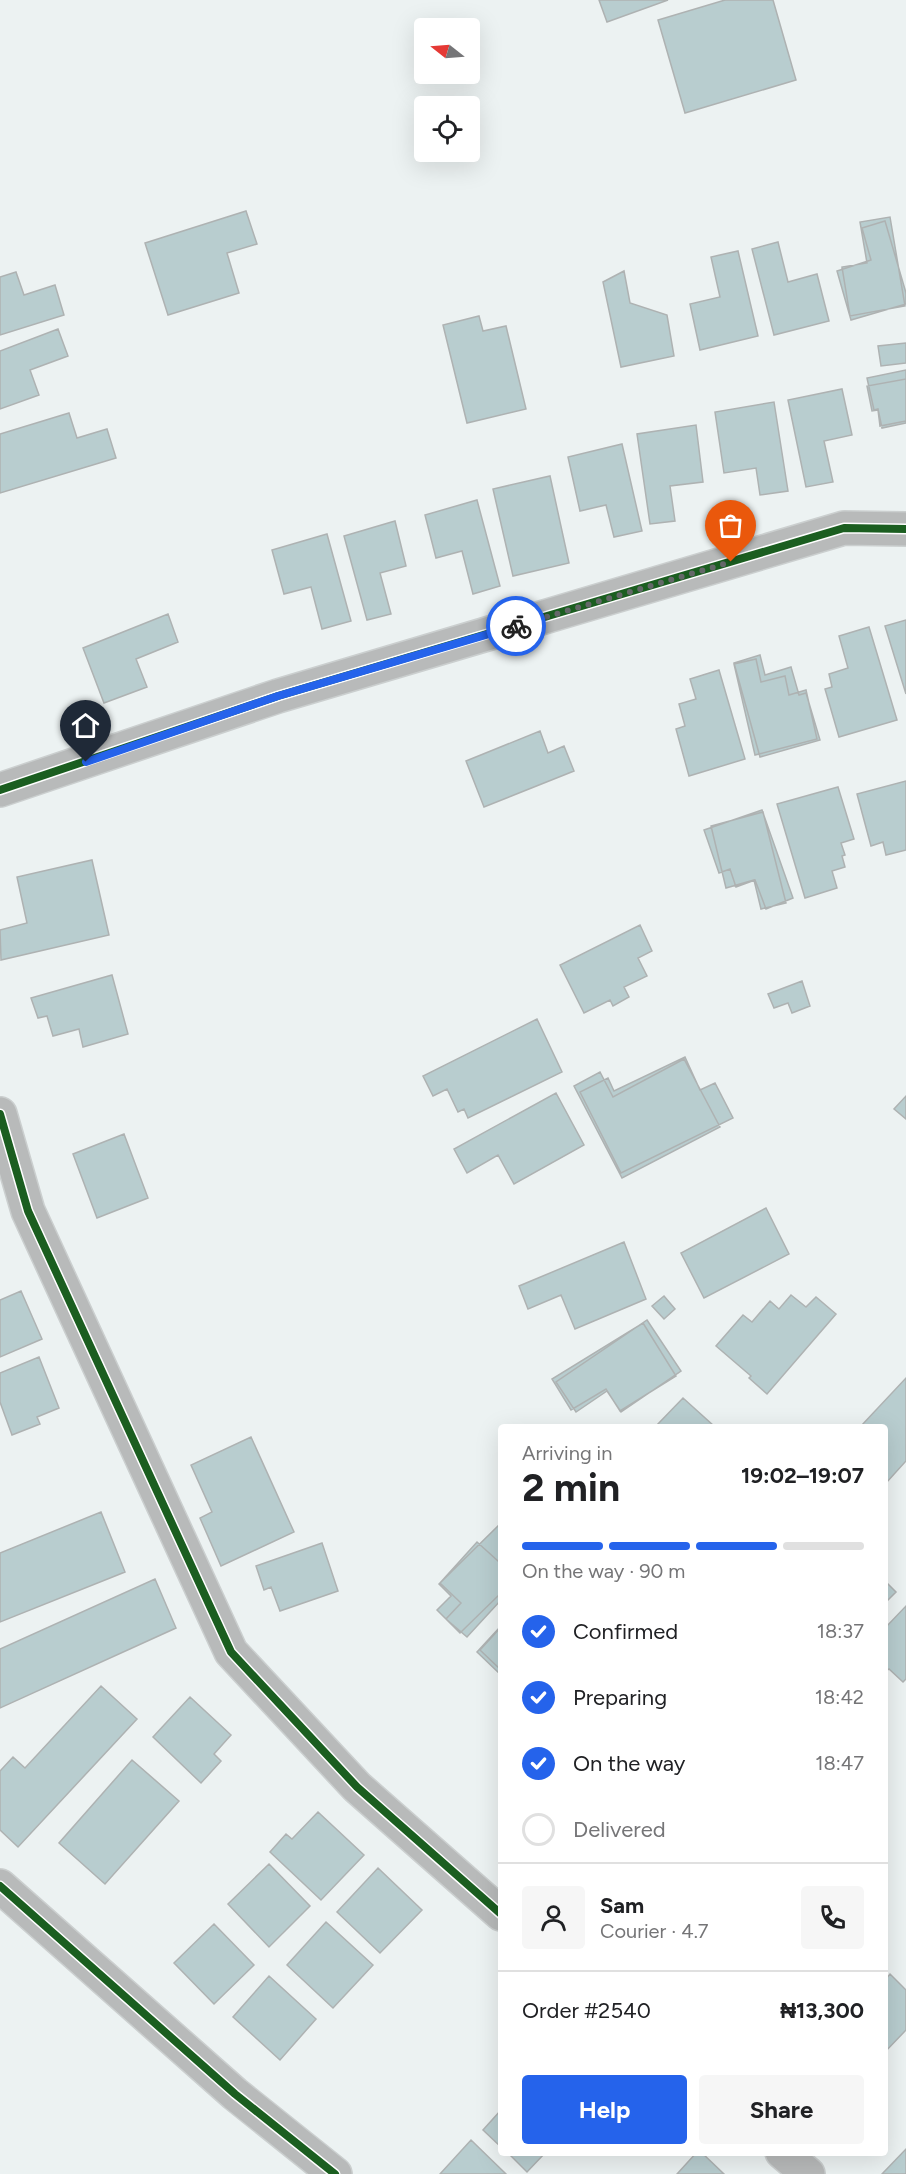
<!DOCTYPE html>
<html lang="en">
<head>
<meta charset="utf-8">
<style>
  :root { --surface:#fff; --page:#f6f6f6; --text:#202124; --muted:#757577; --line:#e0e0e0; --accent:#2563eb }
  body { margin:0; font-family:Figtree,sans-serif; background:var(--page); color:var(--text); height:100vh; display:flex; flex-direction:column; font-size:22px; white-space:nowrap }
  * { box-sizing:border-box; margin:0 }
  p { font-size:20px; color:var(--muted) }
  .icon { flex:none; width:33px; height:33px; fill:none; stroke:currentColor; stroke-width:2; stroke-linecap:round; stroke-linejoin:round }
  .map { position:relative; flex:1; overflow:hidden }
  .side { position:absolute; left:498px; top:1424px; width:390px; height:732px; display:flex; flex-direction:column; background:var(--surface); border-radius:6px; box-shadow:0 6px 24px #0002 }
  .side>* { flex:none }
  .needle { width:39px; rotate:287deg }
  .buttons { position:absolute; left:414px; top:18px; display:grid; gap:12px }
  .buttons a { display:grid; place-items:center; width:66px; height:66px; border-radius:6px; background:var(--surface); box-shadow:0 6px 24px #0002; font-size:30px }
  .pin { position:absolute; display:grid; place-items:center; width:51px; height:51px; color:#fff; margin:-62px -26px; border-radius:50% 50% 50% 0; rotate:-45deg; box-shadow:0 0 6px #0007 }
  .pin .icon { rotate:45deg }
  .courier { position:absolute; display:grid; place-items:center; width:60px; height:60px; margin:-30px; border:4px solid #2563eb; border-radius:50%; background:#fff; color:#222; box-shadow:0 2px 8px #0007 }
  .head em { font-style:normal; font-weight:700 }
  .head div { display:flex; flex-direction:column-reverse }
  .head { display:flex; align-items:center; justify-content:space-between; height:102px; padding:0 24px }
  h1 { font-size:39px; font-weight:700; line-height:45px }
  .bar { display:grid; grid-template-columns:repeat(4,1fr); gap:9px 6px; align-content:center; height:72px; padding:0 24px }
  .bar i { height:8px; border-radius:4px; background:var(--line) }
  .bar .active { background:var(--accent) }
  .bar p { grid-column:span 4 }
  .line { display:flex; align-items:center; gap:15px; padding:0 24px; border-top:2px solid var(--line) }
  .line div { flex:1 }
  .round { display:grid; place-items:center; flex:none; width:63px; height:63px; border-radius:6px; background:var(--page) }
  ol { padding:0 24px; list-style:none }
  li { display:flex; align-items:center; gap:18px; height:66px }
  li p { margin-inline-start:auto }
  li .icon { padding:6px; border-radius:50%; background:var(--accent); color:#fff; stroke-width:4 }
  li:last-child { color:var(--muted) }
  li i { width:33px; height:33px; border:3px solid var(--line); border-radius:50% }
  .button { display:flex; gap:12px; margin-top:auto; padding:12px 24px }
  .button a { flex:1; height:69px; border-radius:6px; background:var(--accent); color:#fff; font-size:24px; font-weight:700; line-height:69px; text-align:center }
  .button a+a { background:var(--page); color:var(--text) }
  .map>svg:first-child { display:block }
  .building { fill:#b8cdcf; stroke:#aeb2b2; stroke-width:1.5 }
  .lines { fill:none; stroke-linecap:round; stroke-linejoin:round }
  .street-casing { stroke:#cbcfcf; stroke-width:36 }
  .street { stroke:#b8baba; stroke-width:33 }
  .cycleway-casing { stroke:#fff; stroke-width:11 }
  .cycleway { stroke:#1b5e20; stroke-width:8 }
  .done { stroke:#646868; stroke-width:6; stroke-dasharray:0 10.8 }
  .route { stroke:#2563eb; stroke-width:8 }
</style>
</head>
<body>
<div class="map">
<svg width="906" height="2174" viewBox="0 0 906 2174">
  <rect width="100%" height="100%" fill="#ecf2f2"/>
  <path class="building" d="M 599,0 L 668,0 L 607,22 Z
    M 725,0 L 773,0 L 796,80 L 685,113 L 658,20 Z
    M 246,211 L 257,244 L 227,253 L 239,293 L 168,315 L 145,243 Z
    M 890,217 L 905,306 L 850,316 L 842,267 L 867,263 L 860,222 Z
    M 885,221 L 906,293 L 906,304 L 851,320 L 837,271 L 871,260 L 862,228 Z
    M 778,242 L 788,282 L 817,274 L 829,321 L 774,335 L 752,249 Z
    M 738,251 L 758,336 L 700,350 L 690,304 L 720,297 L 711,257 Z
    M 624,271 L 630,303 L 667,315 L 674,356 L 621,367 L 603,282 Z
    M 16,272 L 24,295 L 55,285 L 64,315 L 0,335 L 0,277 Z
    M 479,316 L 483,331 L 506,326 L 526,409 L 467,423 L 443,325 Z
    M 58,329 L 68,356 L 30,370 L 39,395 L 0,409 L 0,351 Z
    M 906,343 L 906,363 L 881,366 L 878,346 Z
    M 906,370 L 906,423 L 882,428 L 878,409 L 874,410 L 867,378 Z
    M 906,379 L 906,421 L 880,426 L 878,410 L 872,411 L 867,386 Z
    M 842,389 L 852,435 L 824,441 L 833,482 L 806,487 L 788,400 Z
    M 774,402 L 788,491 L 760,495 L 756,468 L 724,473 L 715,412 Z
    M 69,413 L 77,438 L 107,429 L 116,458 L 0,493 L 0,434 Z
    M 696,425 L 703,482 L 670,486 L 675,521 L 650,524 L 637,434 Z
    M 622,444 L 642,531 L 614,537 L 606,505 L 580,511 L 568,457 Z
    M 550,476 L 569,563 L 513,576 L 493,489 Z
    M 477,500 L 500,586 L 473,594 L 462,551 L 436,558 L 425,515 Z
    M 395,521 L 406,566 L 380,573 L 391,614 L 367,620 L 344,536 Z
    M 327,534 L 351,621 L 322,629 L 311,587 L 284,594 L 272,550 Z
    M 168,614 L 178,642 L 136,659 L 147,687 L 104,703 L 83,648 Z
    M 906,620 L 906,694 L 885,626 Z
    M 869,627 L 897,720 L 839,737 L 825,689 L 832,687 L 829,674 L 848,668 L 839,636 Z
    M 760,655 L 765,675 L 791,667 L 799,695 L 806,693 L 820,740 L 760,757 L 734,663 Z
    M 756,659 L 761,682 L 785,676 L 789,695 L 806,690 L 817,739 L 755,755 L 734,664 Z
    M 719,670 L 745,759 L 689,776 L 676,729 L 685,726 L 679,704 L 696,699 L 690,679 Z
    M 540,731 L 548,753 L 564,746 L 574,771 L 484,807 L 466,761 Z
    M 906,781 L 906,850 L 886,855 L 883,842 L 871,846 L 857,794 Z
    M 838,787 L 854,839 L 841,843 L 845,855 L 842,856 L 845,867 L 832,871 L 837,888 L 805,898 L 777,804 Z
    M 762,810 L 793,898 L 766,909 L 755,880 L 736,887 L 730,869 L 719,873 L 704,830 Z
    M 763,812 L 786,903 L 761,909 L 754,880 L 726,888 L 711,826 Z
    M 92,860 L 109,935 L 1,960 L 0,930 L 27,923 L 17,877 Z
    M 640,925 L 652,951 L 638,958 L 647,976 L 624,987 L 629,997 L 613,1006 L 610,1000 L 584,1013 L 560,965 Z
    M 112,975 L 128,1034 L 83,1047 L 79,1029 L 53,1036 L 47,1016 L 38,1018 L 31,998 Z
    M 802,981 L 810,1006 L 792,1013 L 788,1003 L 774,1008 L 768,994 Z
    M 537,1019 L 562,1072 L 468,1118 L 464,1109 L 458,1112 L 447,1089 L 433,1096 L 423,1076 Z
    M 685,1057 L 700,1090 L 715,1083 L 733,1118 L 621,1173 L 580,1092 L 608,1078 L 614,1091 Z
    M 684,1059 L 720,1127 L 622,1178 L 574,1086 L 600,1072 L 613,1097 Z
    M 556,1093 L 584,1145 L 514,1184 L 498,1155 L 467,1173 L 454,1149 Z
    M 906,1096 L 906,1119 L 894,1109 Z
    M 124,1134 L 148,1198 L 97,1218 L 73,1154 Z
    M 766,1208 L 789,1254 L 704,1298 L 681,1253 Z
    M 624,1242 L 646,1299 L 575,1329 L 561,1295 L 528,1309 L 519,1286 Z
    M 21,1291 L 42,1339 L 0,1357 L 0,1300 Z
    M 791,1295 L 806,1307 L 816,1297 L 836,1314 L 767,1394 L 749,1378 L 751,1376 L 716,1346 L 743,1315 L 752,1322 L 770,1301 L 779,1309 Z
    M 664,1296 L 675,1309 L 664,1319 L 652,1306 Z
    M 647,1320 L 681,1371 L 621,1412 L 607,1391 L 576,1412 L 556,1382 Z
    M 643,1323 L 676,1376 L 620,1411 L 606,1389 L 571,1410 L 552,1379 Z
    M 39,1357 L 59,1408 L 37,1417 L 40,1424 L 12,1435 L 0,1402 L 0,1373 Z
    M 906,1378 L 906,1461 L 887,1482 L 885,1480 L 885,1426 L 861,1426 Z
    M 683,1398 L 714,1426 L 656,1426 Z
    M 251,1437 L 294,1532 L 221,1566 L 200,1518 L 212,1512 L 191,1465 Z
    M 101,1512 L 125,1572 L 0,1622 L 0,1553 Z
    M 501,1523 L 501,1593 L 460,1633 L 437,1610 L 451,1596 L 439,1584 Z
    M 477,1542 L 498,1561 L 501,1558 L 501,1600 L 467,1637 L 446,1619 L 461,1603 L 440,1583 Z
    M 322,1543 L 338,1591 L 280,1611 L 271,1587 L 264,1590 L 256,1566 Z
    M 155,1579 L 176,1628 L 0,1708 L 0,1649 Z
    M 885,1581 L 896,1592 L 885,1603 Z
    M 906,1606 L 906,1679 L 903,1682 L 889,1669 L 885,1672 L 885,1628 Z
    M 501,1626 L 501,1675 L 477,1652 Z
    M 501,1627 L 501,1670 L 480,1650 Z
    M 101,1686 L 137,1719 L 18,1847 L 0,1830 L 0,1771 L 13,1757 L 25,1768 Z
    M 190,1697 L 231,1735 L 214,1754 L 221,1761 L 201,1783 L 153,1737 Z
    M 132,1760 L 179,1801 L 105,1884 L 59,1843 Z
    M 318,1812 L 364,1855 L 321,1900 L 270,1852 L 286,1834 L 292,1839 Z
    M 269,1864 L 310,1906 L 269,1947 L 228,1904 Z
    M 378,1868 L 422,1910 L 380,1953 L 337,1912 Z
    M 326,1922 L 373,1965 L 333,2008 L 287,1965 Z
    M 214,1924 L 254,1965 L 214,2004 L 174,1963 Z
    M 890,1974 L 906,1990 L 906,2030 L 885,2052 L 885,1980 Z
    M 269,1976 L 316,2019 L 280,2060 L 233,2017 Z
    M 501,2110 L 501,2147 L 483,2130 Z
    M 471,2140 L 506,2174 L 440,2174 Z
    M 906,2149 L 906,2174 L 882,2174 Z
    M 507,2152 L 546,2152 L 527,2172 Z
    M 697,2152 L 701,2152 L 724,2174 L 677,2174 Z"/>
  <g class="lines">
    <g class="street-casing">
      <path id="street" d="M 0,790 L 278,696 L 844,528 L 906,529
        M 0,1114 L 28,1211 L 231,1652 L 357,1787 L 501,1914
        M 0,1886 L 235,2094 L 335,2174
        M 782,2152 L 808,2174"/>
    </g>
    <use href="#street" class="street"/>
    <g class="cycleway-casing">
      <path id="cycleway" d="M 0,790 L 278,696 L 844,528 L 906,529
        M 0,1114 L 28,1211 L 231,1652 L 357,1787 L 501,1914
        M 0,1886 L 235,2094 L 335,2174"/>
    </g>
    <use href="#cycleway" class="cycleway"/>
  </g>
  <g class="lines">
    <path class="done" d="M 516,626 L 731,562"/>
    <path class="route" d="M 86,762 L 278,696 L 516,626"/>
  </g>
</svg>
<div class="buttons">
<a><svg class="needle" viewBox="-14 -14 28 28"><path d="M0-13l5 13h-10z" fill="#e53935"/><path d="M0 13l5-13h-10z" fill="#757577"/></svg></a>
<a><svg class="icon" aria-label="locate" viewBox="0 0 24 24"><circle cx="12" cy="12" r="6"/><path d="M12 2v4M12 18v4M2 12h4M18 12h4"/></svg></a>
</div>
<div class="pin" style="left:731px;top:562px;background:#ea580c"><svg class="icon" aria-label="bag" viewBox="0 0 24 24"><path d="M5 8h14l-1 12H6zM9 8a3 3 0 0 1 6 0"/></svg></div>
<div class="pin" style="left:86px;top:762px;background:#1f2937"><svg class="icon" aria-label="home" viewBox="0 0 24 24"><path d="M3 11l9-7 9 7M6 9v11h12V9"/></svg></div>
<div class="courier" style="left:516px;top:626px"><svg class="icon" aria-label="bike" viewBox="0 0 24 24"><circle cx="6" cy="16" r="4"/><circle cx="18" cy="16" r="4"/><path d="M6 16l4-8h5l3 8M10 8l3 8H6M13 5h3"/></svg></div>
<section class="side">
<div class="head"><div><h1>2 min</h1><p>Arriving in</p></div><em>19:02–19:07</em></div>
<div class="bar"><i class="active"></i><i class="active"></i><i class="active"></i><i></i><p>On the way · 90 m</p></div>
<ol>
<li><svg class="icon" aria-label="check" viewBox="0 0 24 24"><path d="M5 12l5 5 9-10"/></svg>Confirmed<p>18:37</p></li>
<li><svg class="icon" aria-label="check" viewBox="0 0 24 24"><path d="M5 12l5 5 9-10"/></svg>Preparing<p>18:42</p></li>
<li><svg class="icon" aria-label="check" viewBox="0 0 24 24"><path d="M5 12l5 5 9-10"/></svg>On the way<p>18:47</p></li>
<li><i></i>Delivered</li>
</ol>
<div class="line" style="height:108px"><a class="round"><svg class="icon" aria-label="person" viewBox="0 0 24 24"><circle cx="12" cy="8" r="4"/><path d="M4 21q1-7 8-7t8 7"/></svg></a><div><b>Sam</b><p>Courier · 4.7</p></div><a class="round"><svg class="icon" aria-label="phone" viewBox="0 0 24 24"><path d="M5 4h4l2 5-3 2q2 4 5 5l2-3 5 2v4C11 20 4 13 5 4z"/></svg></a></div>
<div class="line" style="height:78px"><div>Order #2540</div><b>₦13,300</b></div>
<div class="button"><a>Help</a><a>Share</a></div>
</section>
</div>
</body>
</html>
